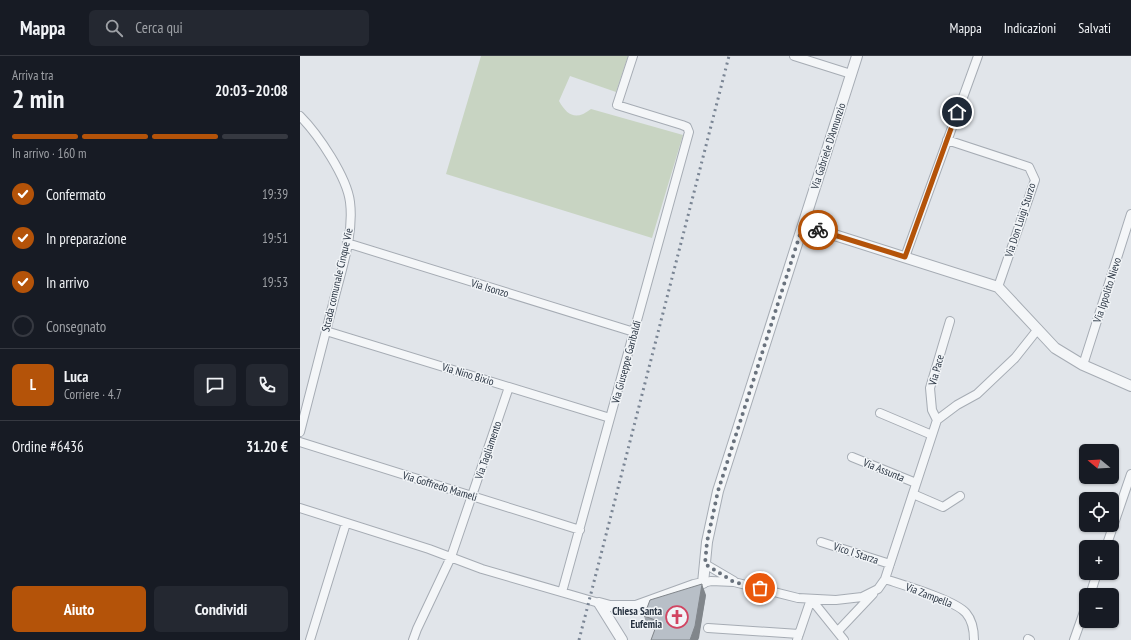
<!DOCTYPE html>
<html lang="it">
<head>
<meta charset="utf-8">
<style>
  :root { --surface:#171b24; --page:#242831; --text:#f1f3f6; --muted:#9ea1a6; --line:#363941; --accent:#b45309 }
  body { margin:0; font-family:"PT Sans Narrow",sans-serif; background:var(--page); color:var(--text); height:100vh; display:flex; flex-direction:column; font-size:15px; white-space:nowrap }
  * { box-sizing:border-box; margin:0 }
  p { font-size:13px; color:var(--muted) }
  .icon { flex:none; width:22px; height:22px; fill:none; stroke:currentColor; stroke-width:2; stroke-linecap:round; stroke-linejoin:round }
  .map { position:relative; flex:1; overflow:hidden }
  .sheet { display:flex; flex-direction:column; background:var(--surface); width:300px }
  .sheet>* { flex:none }
  .needle { width:26px; rotate:288deg }
  .buttons { position:absolute; left:779px; top:388px; display:grid; gap:8px }
  .buttons a { display:grid; place-items:center; width:40px; height:40px; border-radius:6px; background:var(--surface); box-shadow:0 1px 3px #0004; font-size:20px }
  .pin { position:absolute; display:grid; place-items:center; width:34px; height:34px; color:#fff; margin:-17px; border:2px solid #fff; border-radius:50%; box-shadow:0 1px 4px #0007 }
  .courier { position:absolute; display:grid; place-items:center; width:40px; height:40px; margin:-20px; border:3px solid #b45309; border-radius:50%; background:#fff; color:#222; box-shadow:0 1px 5px #0007 }
  .head em { font-style:normal; font-weight:600 }
  .head div { display:flex; flex-direction:column-reverse }
  .head { display:flex; align-items:center; justify-content:space-between; height:68px; padding:0 12px }
  h1 { font-size:26px; font-weight:600; line-height:30px }
  .bar { display:grid; grid-template-columns:repeat(4,1fr); gap:6px 4px; align-content:center; height:48px; padding:0 12px }
  .bar i { height:5px; border-radius:3px; background:var(--line) }
  .bar .current { background:var(--accent) }
  .bar p { grid-column:span 4 }
  .line { display:flex; align-items:center; gap:10px; padding:0 12px; border-top:1px solid var(--line) }
  .line div { flex:1 }
  .round { display:grid; place-items:center; flex:none; width:42px; height:42px; border-radius:6px; background:var(--page) }
  ol { padding:0 12px; list-style:none }
  li { display:flex; align-items:center; gap:12px; height:44px }
  li p { margin-inline-start:auto }
  li .icon { padding:4px; border-radius:50%; background:var(--accent); color:#fff; stroke-width:4 }
  li:last-child { color:var(--muted) }
  li i { width:22px; height:22px; border:2px solid var(--line); border-radius:50% }
  .cta { display:flex; gap:8px; margin-top:auto; padding:8px 12px }
  .cta a { flex:1; height:46px; border-radius:6px; background:var(--accent); color:#fff; font-size:16px; font-weight:600; line-height:46px; text-align:center }
  .cta a+a { background:var(--page); color:var(--text) }
  header { display:flex; align-items:center; gap:24px; box-sizing:border-box; height:56px; padding:0 20px; background:var(--surface); border-bottom:1px solid var(--line) }
  header strong { font-size:19px }
  nav { display:flex; gap:22px; margin-inline-start:auto; font-size:14px }
  .search { width:280px; height:36px; background:var(--page); display:flex; align-items:center; gap:10px; box-sizing:border-box; padding:0 14px; border-radius:6px; color:var(--muted); font-size:15px }
  main { display:flex; flex:1; min-height:0 }
  .map>svg:first-child { display:block }
  .green { fill:#c8d4c2 }
  .lines { fill:none; stroke-linecap:round; stroke-linejoin:round }
  .minor-casing { stroke:#a6acb4; stroke-width:10 }
  .tertiary-casing { stroke:#a6acb4; stroke-width:12 }
  .minor { stroke:#f4f6f8; stroke-width:8 }
  .tertiary { stroke:#f4f6f8; stroke-width:10 }
  .rail { stroke:#7a8594; stroke-width:3; stroke-dasharray:2 4; stroke-linecap:butt }
  .wall { fill:#9ea4ab }
  .shaded-wall { fill:#81868b }
  .building { fill:#b8bfc7; stroke:#81868b }
  .done { stroke:#69727d; stroke-width:4; stroke-dasharray:0 7.2 }
  .route { stroke:#b45309; stroke-width:5 }
  .labels { text-anchor:middle; stroke-width:3; stroke-linejoin:round; paint-order:stroke }
  .street-label { font-size:11px; fill:#293442; stroke:#f1f4f7 }
  .poi-label { font-size:11px; font-weight:bold; fill:#293442; stroke:#f1f4f7; text-anchor:end }
</style>
</head>
<body>
<header>
<strong>Mappa</strong>
<div class="search"><svg class="icon" aria-label="search" viewBox="0 0 24 24"><circle cx="10" cy="10" r="6"/><path d="M15 15l6 6"/></svg>Cerca qui</div>
<nav><a>Mappa</a><a>Indicazioni</a><a>Salvati</a></nav>
</header>
<main>
<section class="sheet">
<div class="head"><div><h1>2 min</h1><p>Arriva tra</p></div><em>20:03–20:08</em></div>
<div class="bar"><i class="current"></i><i class="current"></i><i class="current"></i><i></i><p>In arrivo · 160 m</p></div>
<ol>
<li><svg class="icon" aria-label="check" viewBox="0 0 24 24"><path d="M5 12l5 5 9-10"/></svg>Confermato<p>19:39</p></li>
<li><svg class="icon" aria-label="check" viewBox="0 0 24 24"><path d="M5 12l5 5 9-10"/></svg>In preparazione<p>19:51</p></li>
<li><svg class="icon" aria-label="check" viewBox="0 0 24 24"><path d="M5 12l5 5 9-10"/></svg>In arrivo<p>19:53</p></li>
<li><i></i>Consegnato</li>
</ol>
<div class="line" style="height:72px"><b class="round" style="background:var(--accent);color:#fff">L</b><div><b>Luca</b><p>Corriere · 4.7</p></div><a class="round"><svg class="icon" aria-label="chat" viewBox="0 0 24 24"><path d="M4 5h16v11H9l-5 4z"/></svg></a><a class="round"><svg class="icon" aria-label="phone" viewBox="0 0 24 24"><path d="M5 4h4l2 5-3 2q2 4 5 5l2-3 5 2v4C11 20 4 13 5 4z"/></svg></a></div>
<div class="line" style="height:52px"><div>Ordine #6436</div><b>31.20 €</b></div>
<div class="cta"><a>Aiuto</a><a>Condividi</a></div>
</section>
<div class="map">
<svg width="831" height="584" viewBox="0 0 831 584">
  <rect width="100%" height="100%" fill="#e1e5ea"/>
  <path class="green" d="M 181,0 L 328,0 L 316,36 L 270,20 L 259,45 C 268,61 277,64 291,53 L 383,79 L 352,182 L 146,118 Z"/>
  <g class="lines">
    <g class="minor-casing">
      <path id="minor" d="M 494,0 L 551,18
        M 0,60 C 18,78 47,121 50,146 C 54,178 42,212 34,244 C 23,288 11,332 0,376
        M 647,84 L 729,111 L 735,124 L 698,231
        M 47,187 L 334,276
        M 605,201 L 678,0
        M 26,275 L 310,362
        M 783,309 L 831,158
        M 580,357 L 632,379
        M 637,364 L 657,349 L 677,338 L 715,302 L 738,273
        M 637,364 L 632,354 L 630,332 L 650,265
        M 0,386 L 280,474
        M 552,401 L 616,427
        M 613,438 L 643,451 L 660,440
        M 0,452 L 129,493 L 182,513 L 299,547
        M 521,486 L 590,508
        M 806,491 L 831,418
        M 405,508 L 434,525
        M 585,523 C 603,529 655,544 666,557 C 672,564 674,575 674,584
        M 403,527 L 411,525 L 434,526 L 498,542 L 536,544 L 562,541 L 578,533 L 585,523 L 637,364
        M 262,536 L 389,76 L 387,71 L 382,69 L 317,49 L 333,0
        M 790,539 L 797,517
        M 511,543 L 544,584
        M 408,572 L 499,578
        M 538,575 L 573,538
        M 728,583 L 730,584
        M 10,584 L 46,467
        M 113,584 L 117,573 L 151,501 L 209,331
        M 497,584 L 511,543
        M 774,584 L 786,550"/>
    </g>
    <g class="tertiary-casing">
      <path id="tertiary" d="M 503,169 L 698,231 L 755,292 L 783,309 L 831,330
        M 299,547 L 310,550 L 336,550 L 394,529 L 403,527 L 407,486 L 418,435 L 557,0
        M 299,547 L 322,584"/>
    </g>
    <use href="#minor" class="minor"/>
    <use href="#tertiary" class="tertiary"/>
    <path class="rail" d="M 279,584 L 429,0"/>
  </g>
  <path class="wall" d="M 406,539 L 398,584 L 351,584 L 355,574 L 348,572 L 344,560 Z"/>
  <path class="shaded-wall" d="M 402,528 L 406,539 L 399,582 L 398,584 L 390,584 Z"/>
  <path class="building" d="M 402,528 L 395,570 L 390,584 L 351,584 L 358,565 L 344,560 L 350,544 Z"/>
  <g class="lines">
    <path class="done" d="M 460,532 L 434,526 L 405,508 L 407,486 L 418,435 L 503,169 L 518,174"/>
    <path class="route" d="M 518,174 L 605,201 L 657,56"/>
  </g>
  <defs>
    <g id="church-ring" transform="scale(1.15)"><circle r="9.5" fill="#f1f4f7" stroke="#d14461" stroke-width="1.5"/><path d="M-1.2-6h2.4v3.5h3.3v2.4h-3.3V6h-2.4V-.1h-3.3v-2.4h3.3Z" fill="#d14461"/></g>
  </defs>
  <g fill-rule="evenodd">
    <use href="#church-ring" x="377" y="561"/>
  </g>
  <g class="labels">
    <g class="street-label">
      <text transform="translate(528 90) rotate(-72)" y="4">Via Gabriele D'Annunzio</text>
      <text transform="translate(720 164) rotate(-72)" y="4">Via Don Luigi Sturzo</text>
      <text transform="translate(37 224) rotate(-77)" y="4">Strada comunale Cinque Vie</text>
      <text transform="translate(190 232) rotate(17)" y="4">Via Isonzo</text>
      <text transform="translate(807 234) rotate(-72)" y="4">Via Ippolito Nievo</text>
      <text transform="translate(326 306) rotate(-75)" y="4">Via Giuseppe Garibaldi</text>
      <text transform="translate(636 314) rotate(-75)" y="4">Via Pace</text>
      <text transform="translate(168 318) rotate(17)" y="4">Via Nino Bixio</text>
      <text transform="translate(188 394) rotate(-71)" y="4">Via Tagliamento</text>
      <text transform="translate(584 414) rotate(22)" y="4">Via Assunta</text>
      <text transform="translate(140 430) rotate(17)" y="4">Via Goffredo Mameli</text>
      <text transform="translate(556 497) rotate(18)" y="4">Vico I Starza</text>
      <text transform="translate(629 539) rotate(21)" y="4">Via Zampella</text>
    </g>
    <g class="poi-label">
      <text x="362" y="559">Chiesa Santa<tspan x="362" dy="13">Eufemia</tspan></text>
    </g>
  </g>
</svg>
<div class="buttons">
<a><svg class="needle" viewBox="-14 -14 28 28"><path d="M0-13l5 13h-10z" fill="#e53935"/><path d="M0 13l5-13h-10z" fill="#9ea1a6"/></svg></a>
<a><svg class="icon" aria-label="locate" viewBox="0 0 24 24"><circle cx="12" cy="12" r="6"/><path d="M12 2v4M12 18v4M2 12h4M18 12h4"/></svg></a>
<a>+</a>
<a>−</a>
</div>
<div class="pin" style="left:460px;top:532px;background:#ea580c"><svg class="icon" aria-label="bag" viewBox="0 0 24 24"><path d="M5 8h14l-1 12H6zM9 8a3 3 0 0 1 6 0"/></svg></div>
<div class="pin" style="left:657px;top:56px;background:#1f2937"><svg class="icon" aria-label="home" viewBox="0 0 24 24"><path d="M3 11l9-7 9 7M6 9v11h12V9"/></svg></div>
<div class="courier" style="left:518px;top:174px"><svg class="icon" aria-label="bike" viewBox="0 0 24 24"><circle cx="6" cy="16" r="4"/><circle cx="18" cy="16" r="4"/><path d="M6 16l4-8h5l3 8M10 8l3 8H6M13 5h3"/></svg></div>
</div>
</main>
</body>
</html>
